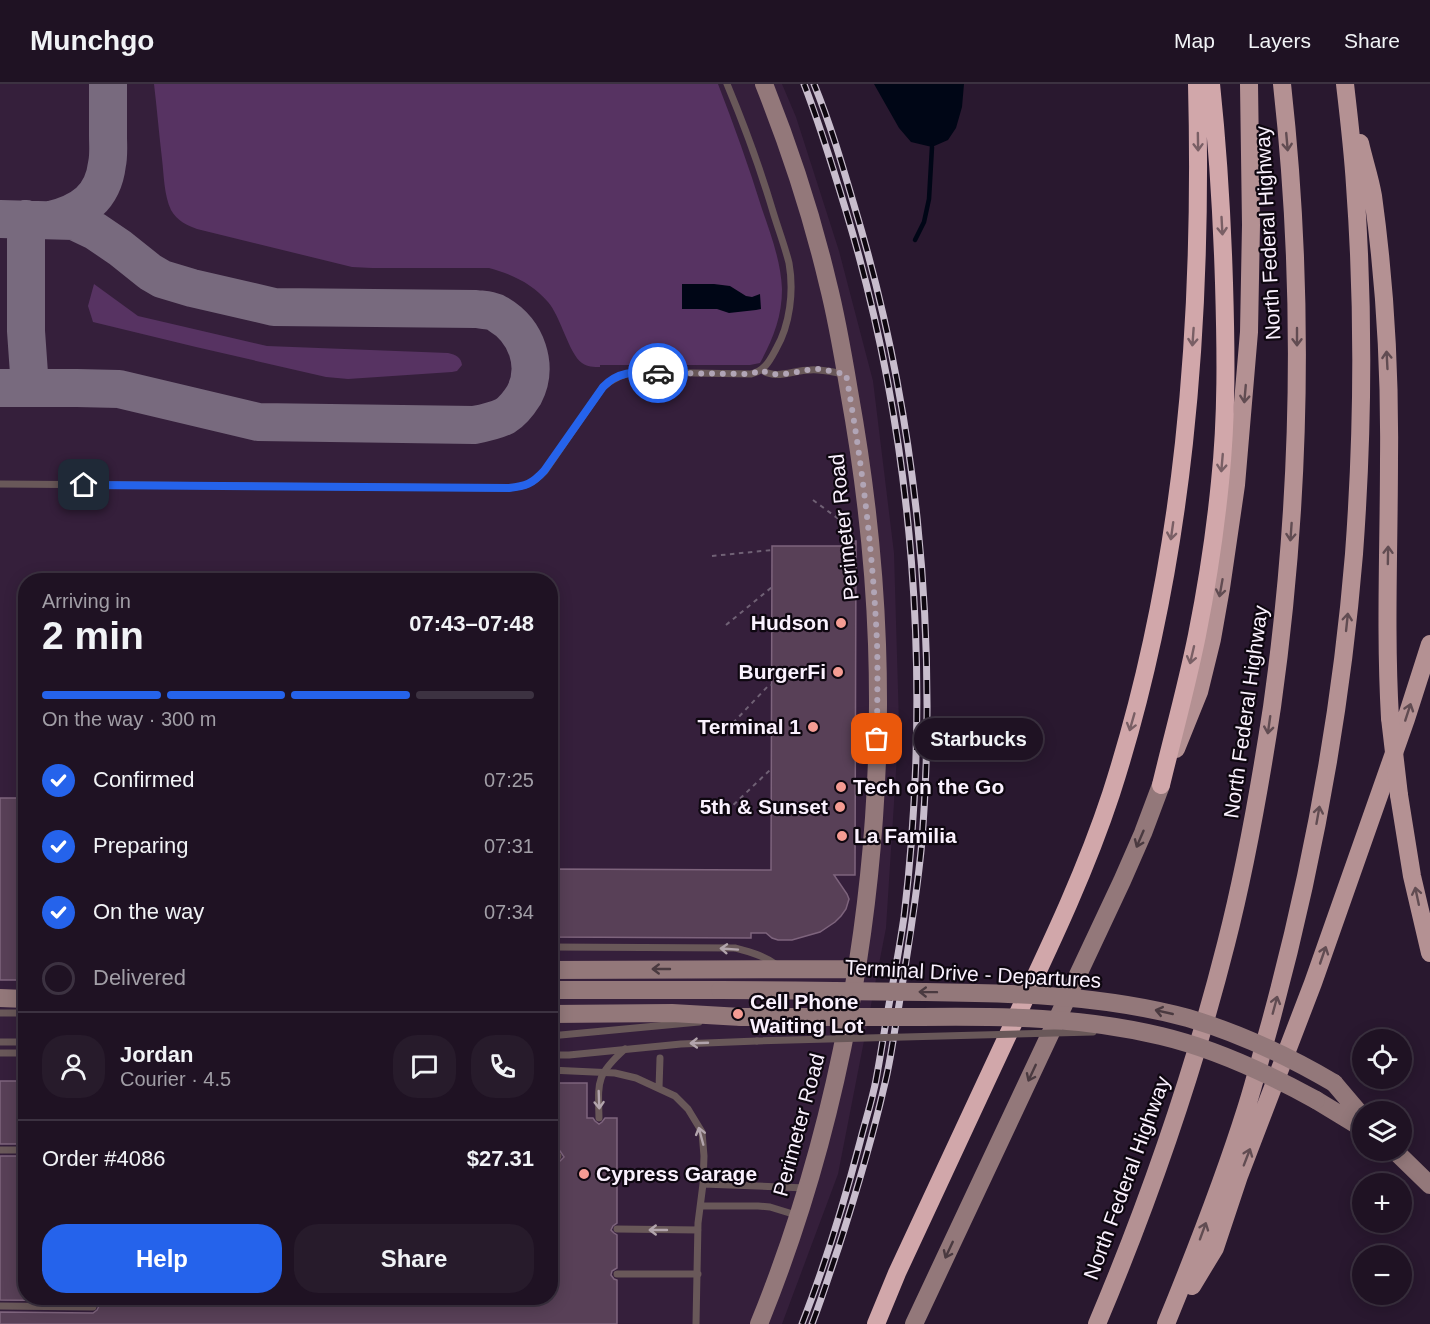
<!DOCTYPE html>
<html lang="en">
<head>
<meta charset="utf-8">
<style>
  :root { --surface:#1f1223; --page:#271b2b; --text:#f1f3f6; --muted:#a19ea6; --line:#3c3241; --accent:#2563eb }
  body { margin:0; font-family:Helvetica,sans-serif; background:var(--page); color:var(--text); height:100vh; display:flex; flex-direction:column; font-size:22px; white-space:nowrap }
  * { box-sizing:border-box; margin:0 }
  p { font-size:20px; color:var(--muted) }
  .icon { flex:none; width:33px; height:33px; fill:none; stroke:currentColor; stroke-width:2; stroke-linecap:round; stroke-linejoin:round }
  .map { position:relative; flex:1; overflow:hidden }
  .sheet { position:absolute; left:18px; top:489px; width:540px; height:732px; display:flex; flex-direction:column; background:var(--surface); border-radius:24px; box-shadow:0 3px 15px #0003,0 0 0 2px var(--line) }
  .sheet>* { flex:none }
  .controls { position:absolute; left:1352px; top:945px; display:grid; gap:12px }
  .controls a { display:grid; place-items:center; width:60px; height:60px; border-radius:50%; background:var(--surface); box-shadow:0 3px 15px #0003,0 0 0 2px var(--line); font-size:30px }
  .pin { position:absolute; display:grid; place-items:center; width:51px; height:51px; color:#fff; margin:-26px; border-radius:12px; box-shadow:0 3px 9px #0006 }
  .courier { position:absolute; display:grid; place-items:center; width:60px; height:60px; margin:-30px; border:4px solid #2563eb; border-radius:50%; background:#fff; color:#222; box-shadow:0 2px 8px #0007 }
  .bubble { position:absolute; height:42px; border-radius:21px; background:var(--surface); box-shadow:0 3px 15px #0003,0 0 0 2px var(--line); font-size:20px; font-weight:600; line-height:42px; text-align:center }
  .headline em { font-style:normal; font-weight:600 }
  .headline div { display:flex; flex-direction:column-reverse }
  .headline { display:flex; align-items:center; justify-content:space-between; height:102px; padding:0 24px }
  h1 { font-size:39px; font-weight:600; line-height:45px }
  .bar { display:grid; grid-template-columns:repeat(4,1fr); gap:9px 6px; align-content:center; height:72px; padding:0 24px }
  .bar i { height:8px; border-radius:4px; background:var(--line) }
  .bar .selected { background:var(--accent) }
  .bar p { grid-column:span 4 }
  .line { display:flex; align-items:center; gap:15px; padding:0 24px; border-top:2px solid var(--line) }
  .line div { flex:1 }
  .round { display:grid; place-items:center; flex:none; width:63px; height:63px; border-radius:24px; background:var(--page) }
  ol { padding:0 24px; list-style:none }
  li { display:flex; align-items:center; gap:18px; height:66px }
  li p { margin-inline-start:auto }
  li .icon { padding:6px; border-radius:50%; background:var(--accent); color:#fff; stroke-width:4 }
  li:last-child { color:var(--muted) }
  li i { width:33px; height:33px; border:3px solid var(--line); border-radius:50% }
  .primary-button { display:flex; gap:12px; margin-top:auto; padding:12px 24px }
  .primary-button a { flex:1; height:69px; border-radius:24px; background:var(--accent); color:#fff; font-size:24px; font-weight:600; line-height:69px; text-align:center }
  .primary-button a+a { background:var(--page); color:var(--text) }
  header { display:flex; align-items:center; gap:36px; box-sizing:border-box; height:84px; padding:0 30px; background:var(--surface); border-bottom:2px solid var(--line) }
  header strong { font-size:28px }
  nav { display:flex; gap:33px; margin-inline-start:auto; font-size:21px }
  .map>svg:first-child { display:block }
  .built { fill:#351f3b; fill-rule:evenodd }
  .green { fill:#573362 }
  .water { fill:#000616 }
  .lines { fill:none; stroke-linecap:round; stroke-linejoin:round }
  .stream { stroke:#000616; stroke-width:4.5 }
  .taxiway { stroke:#786a7e; stroke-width:38 }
  .building { fill:#584057; stroke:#7e647d; stroke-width:1.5 }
  .path { stroke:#706175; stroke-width:2; stroke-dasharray:4.5 4.5; stroke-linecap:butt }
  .lane { stroke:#695859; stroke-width:7 }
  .secondary { stroke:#93787a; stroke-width:18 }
  .primary { stroke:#b49193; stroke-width:18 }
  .highway { stroke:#d1a7aa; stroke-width:18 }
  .rail-casing { stroke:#c8bdcd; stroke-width:7 }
  .rail { stroke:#0e0710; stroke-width:4.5; stroke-dasharray:14; stroke-linecap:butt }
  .lane-bridge { stroke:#695859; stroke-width:7 }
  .secondary-bridge { stroke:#93787a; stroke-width:18 }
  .primary-bridge { stroke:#b49193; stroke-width:18 }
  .oneway { stroke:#795f65 }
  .oneway2 { stroke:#614c52 }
  .oneway3 { stroke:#4a3a40 }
  .oneway4 { stroke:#b2a4ac }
  .done { stroke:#b1a5b6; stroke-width:6; stroke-dasharray:0 10.8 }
  .route { stroke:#2563eb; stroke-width:8 }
  .poi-dot { fill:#f59c93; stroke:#0e0710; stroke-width:2 }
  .labels { text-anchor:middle; stroke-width:4.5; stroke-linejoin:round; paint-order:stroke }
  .street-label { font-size:21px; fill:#faf1fe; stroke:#0e0710 }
  .poi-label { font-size:21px; font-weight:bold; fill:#faf1fe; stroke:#0e0710; text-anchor:end }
</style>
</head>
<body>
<header>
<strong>Munchgo</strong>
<nav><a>Map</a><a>Layers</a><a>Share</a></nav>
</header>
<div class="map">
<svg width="1430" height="1240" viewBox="0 0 1430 1240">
  <rect width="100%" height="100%" fill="#29182f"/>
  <path class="built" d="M 0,0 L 782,0 L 796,33 L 839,167 L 873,297 L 894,469 L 899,640 L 886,844 L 838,1090 L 782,1240 L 0,1240 ZM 26,496 L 550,496 L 550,1214 L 26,1214 Z"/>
  <path class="green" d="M 154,0 L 718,0 C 734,41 749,83 762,125 C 771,151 781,178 782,205 C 782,233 773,255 760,279 L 750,281 L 600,281 L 600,283 C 594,283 587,283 582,279 C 569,270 561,233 548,218 C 533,200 512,190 489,184 L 372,184 L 352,183 L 197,145 C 187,141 177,137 171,126 C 164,111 164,92 162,75 C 159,50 157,25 154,0 Z
    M 94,200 L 138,232 L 267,262 L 448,269 C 456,271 461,273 462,281 L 457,287 L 452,288 L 348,295 L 326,293 L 196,263 L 93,238 L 88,222 Z"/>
  <path class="water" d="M 874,0 L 964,0 L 962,23 L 956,44 L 948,56 L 932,63 L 911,58 L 899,44 Z
    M 682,200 L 714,200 L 730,202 L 746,212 L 752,213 L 760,210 L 761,225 L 756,226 L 729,229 L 717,225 L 682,225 Z"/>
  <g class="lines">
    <path class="stream" d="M 915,156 L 924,138 L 929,115 L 932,63"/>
    <path class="taxiway" d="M 0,135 L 74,137 L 95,147 L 120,164 L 150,188 L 162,195 L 192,204 L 274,223 L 476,225 C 484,226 492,226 498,230 C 527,247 539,282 524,311 C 519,319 513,327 505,332 C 495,337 485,339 474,341 L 258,338 L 119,305 L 77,304 L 0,304
      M 26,135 L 26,247 L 30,304
      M 51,136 C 82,128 103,114 107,80 C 109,71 108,61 108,52 C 108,35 108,17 108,0"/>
  </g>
  <path class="building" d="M 842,457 L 856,457 L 855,791 L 834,791 L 847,810 L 849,815 L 846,825 L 841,832 L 835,838 L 820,848 L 792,856 L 778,856 L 772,854 L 766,849 L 751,849 L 751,854 L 550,853 L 550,785 L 771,786 L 772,462 L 842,462 Z
    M 0,714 L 26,714 L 26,896 L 0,896 Z
    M 0,997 L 26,997 L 26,1060 L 0,1060 Z
    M 550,999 L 587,999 L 587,1034 L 593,1034 L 595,1037 L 599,1040 L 602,1038 L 605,1034 L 617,1034 L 617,1139 L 613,1142 L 611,1146 L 614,1149 L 617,1151 L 617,1184 L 612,1187 L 611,1191 L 614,1195 L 617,1196 L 617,1240 L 0,1240 L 0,1228 L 93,1229 L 97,1226 L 99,1222 L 96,1219 L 93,1217 L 0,1216 L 0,1072 L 26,1072 L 26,1214 L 550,1214 L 550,1078 L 560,1077 L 564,1073 L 560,1067 L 550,1066 Z"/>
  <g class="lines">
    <path class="path" d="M 813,416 L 848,442 L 848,457
      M 712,472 L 772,466
      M 238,491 L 239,496
      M 391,496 L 392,495
      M 726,541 L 772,503
      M 733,639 L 769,601 L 772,601
      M 727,727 L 771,685"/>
    <path class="lane" d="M 762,286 C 776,296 794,286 810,286 C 821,285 832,288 844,290
      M 0,400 L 509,404 C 526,402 533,400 545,387 L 603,303 C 613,294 622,290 635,288 L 751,290 C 765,287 770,276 776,265 C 790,241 794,207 789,179 C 785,163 779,147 774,131 C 761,87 745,43 727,0
      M 550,863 L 735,864 C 750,868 762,871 775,880
      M 0,929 L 26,929
      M 550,952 L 699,938
      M 0,958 L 26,958
      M 0,969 L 26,969
      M 550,971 L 569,971 L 681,960 L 757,957
      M 550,986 L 615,989 L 636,994 L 675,1012 L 688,1025 L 702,1048 L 704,1072 L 703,1100 L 698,1139 L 696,1240
      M 659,1004 L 660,974
      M 0,1066 L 26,1066
      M 550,1072 L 558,1072
      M 703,1100 L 806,1104
      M 701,1122 L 758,1122 L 770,1123 L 796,1131
      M 617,1145 L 698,1146
      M 617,1190 L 698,1190
      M 0,1222 L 93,1223"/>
    <path class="secondary" d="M 550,886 L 857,885
      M 550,906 L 720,906
      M 0,914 L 26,915
      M 550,930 L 672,929 L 741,933
      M 1334,999 L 1362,1032
      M 1316,1016 L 1362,1044
      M 1394,1066 L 1430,1101
      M 759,1240 C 845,1029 885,787 877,560 C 874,475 864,390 849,307 C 843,271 837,235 828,200 C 812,132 790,65 764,0
      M 914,1240 L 1122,797 L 1143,749 L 1161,701"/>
    <path class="primary" d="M 1360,59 C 1364,77 1370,94 1373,112 C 1385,199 1390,288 1389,375 C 1389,462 1385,548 1390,634
      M 1176,665 L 1199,608 L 1212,555 L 1221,504 L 1236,401 L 1249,248 L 1251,141 L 1249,0
      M 1399,711 L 1412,792 L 1430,869
      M 1192,1202 L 1215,1164 L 1239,1092 L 1313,899 L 1406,635 L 1430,560
      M 1097,1240 C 1149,1117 1193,990 1226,860 C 1246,782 1260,702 1272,623 C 1301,416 1305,207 1282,0
      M 1166,1240 C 1195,1169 1223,1098 1246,1025 C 1255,997 1262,968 1270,940 C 1312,786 1341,629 1354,470 C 1363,348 1364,224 1355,101 C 1353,68 1349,34 1345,0"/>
    <path class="highway" d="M 1161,701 C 1173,651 1187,601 1197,551 C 1207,501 1215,449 1220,398 C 1227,332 1226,266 1224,199 C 1222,133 1218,66 1211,0
      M 876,1240 L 897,1189 C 933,1112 969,1034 1005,957 C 1043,876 1083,795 1111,710 C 1185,481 1203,239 1197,0"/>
    <g class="rail-casing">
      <path id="rail" d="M 802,1240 C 825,1181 844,1119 860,1058 C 865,1038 872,1017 876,996 C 881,969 885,942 890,915 C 895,888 900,860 904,833 C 932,597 915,355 846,127 C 833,84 820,41 804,0
        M 812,1240 C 822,1214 830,1188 839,1162 C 856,1109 872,1056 884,1003 C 891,976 894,948 899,921 C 908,866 917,812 922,757 C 938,543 916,326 854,121 C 842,80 830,39 814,0"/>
    </g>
    <use href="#rail" class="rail"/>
    <path class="lane-bridge" d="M 757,957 L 1093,948
      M 599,1034 C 598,997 596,991 625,965"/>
    <path class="secondary-bridge" d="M 720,906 C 789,906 857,907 925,908 C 1013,909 1103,911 1188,934 C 1239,949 1288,972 1334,999
      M 741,933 C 801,933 862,933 922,933 C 1003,932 1082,933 1161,952 C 1216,965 1267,989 1316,1016"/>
    <path class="primary-bridge" d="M 1390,634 L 1399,711"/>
  </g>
  <defs><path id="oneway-shaft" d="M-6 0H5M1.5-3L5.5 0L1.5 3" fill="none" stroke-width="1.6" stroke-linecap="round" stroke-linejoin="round" transform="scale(1.5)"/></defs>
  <g class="oneway">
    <use href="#oneway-shaft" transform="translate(1198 58) rotate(89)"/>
    <use href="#oneway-shaft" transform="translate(1222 142) rotate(87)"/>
    <use href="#oneway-shaft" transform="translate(1193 253) rotate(94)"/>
    <use href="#oneway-shaft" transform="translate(1222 379) rotate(95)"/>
    <use href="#oneway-shaft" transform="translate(1172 447) rotate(98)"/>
    <use href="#oneway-shaft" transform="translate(1192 571) rotate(103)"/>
    <use href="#oneway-shaft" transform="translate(1132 638) rotate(106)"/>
  </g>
  <g class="oneway2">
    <use href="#oneway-shaft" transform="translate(1287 58) rotate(85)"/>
    <use href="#oneway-shaft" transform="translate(1297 253) rotate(90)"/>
    <use href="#oneway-shaft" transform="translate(1387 276) rotate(-93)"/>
    <use href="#oneway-shaft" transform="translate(1245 310) rotate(95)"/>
    <use href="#oneway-shaft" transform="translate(1291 448) rotate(94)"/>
    <use href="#oneway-shaft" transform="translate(1388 471) rotate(-89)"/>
    <use href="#oneway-shaft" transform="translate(1221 504) rotate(100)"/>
    <use href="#oneway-shaft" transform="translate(1347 538) rotate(-84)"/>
    <use href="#oneway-shaft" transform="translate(1408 628) rotate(-72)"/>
    <use href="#oneway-shaft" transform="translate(1269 641) rotate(98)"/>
    <use href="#oneway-shaft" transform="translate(1318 731) rotate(-80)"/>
    <use href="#oneway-shaft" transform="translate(1417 812) rotate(-102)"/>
    <use href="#oneway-shaft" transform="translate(1323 871) rotate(-71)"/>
    <use href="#oneway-shaft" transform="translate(1275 921) rotate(-75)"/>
    <use href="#oneway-shaft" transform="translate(1247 1073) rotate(-69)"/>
    <use href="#oneway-shaft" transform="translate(1203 1147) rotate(-70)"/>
  </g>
  <g class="oneway3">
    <use href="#oneway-shaft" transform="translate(1140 755) rotate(113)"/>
    <use href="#oneway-shaft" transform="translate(661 885) rotate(180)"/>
    <use href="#oneway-shaft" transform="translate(928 908) rotate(-179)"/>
    <use href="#oneway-shaft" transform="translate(1164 928) rotate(-167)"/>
    <use href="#oneway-shaft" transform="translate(1032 989) rotate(115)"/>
    <use href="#oneway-shaft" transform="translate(949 1166) rotate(115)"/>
  </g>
  <g class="oneway4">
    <use href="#oneway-shaft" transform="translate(729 865) rotate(-176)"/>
    <use href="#oneway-shaft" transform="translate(699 959) rotate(178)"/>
    <use href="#oneway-shaft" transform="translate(599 1016) rotate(88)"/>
    <use href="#oneway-shaft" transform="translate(701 1052) rotate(-105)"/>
    <use href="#oneway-shaft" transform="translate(658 1146) rotate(-180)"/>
  </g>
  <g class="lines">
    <path class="done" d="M 658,289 L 751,290 L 762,286 C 776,296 801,285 818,285 C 827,286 837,289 846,290 C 862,379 873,468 877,559 C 878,591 877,623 877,655"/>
    <path class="route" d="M 84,401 L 509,404 C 526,402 532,400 544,387 L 603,303 C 619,286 636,288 658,289"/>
  </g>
  <g class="poi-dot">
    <circle cx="841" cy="539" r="6"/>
    <circle cx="838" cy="588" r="6"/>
    <circle cx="813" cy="643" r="6"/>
    <circle cx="841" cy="703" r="6"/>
    <circle cx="840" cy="723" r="6"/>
    <circle cx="842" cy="752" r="6"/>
    <circle cx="738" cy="930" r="6"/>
    <circle cx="584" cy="1090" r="6"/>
  </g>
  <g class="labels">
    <g class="street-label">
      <text transform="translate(1268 149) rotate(-93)" y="7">North Federal Highway</text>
      <text transform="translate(844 443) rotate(-96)" y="7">Perimeter Road</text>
      <text transform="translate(1246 628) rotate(-82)" y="7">North Federal Highway</text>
      <text transform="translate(973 890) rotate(3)" y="7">Terminal Drive - Departures</text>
      <text transform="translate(799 1041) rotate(-75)" y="7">Perimeter Road</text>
      <text transform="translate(1127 1094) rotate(-70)" y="7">North Federal Highway</text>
    </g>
    <g class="poi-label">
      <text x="829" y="546">Hudson</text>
      <text x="826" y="595">BurgerFi</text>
      <text x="801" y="650">Terminal 1</text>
      <text x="853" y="710" text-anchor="start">Tech on the Go</text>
      <text x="828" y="730">5th &amp; Sunset</text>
      <text x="854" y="759" text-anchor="start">La Familia</text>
      <text x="750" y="925" text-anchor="start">Cell Phone<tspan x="750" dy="24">Waiting Lot</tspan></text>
      <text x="596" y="1097" text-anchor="start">Cypress Garage</text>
    </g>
  </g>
</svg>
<div class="controls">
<a><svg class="icon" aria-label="locate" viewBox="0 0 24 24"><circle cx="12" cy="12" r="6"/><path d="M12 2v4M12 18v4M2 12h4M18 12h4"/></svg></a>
<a><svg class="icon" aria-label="layers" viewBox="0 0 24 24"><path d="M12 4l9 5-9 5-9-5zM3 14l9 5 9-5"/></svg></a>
<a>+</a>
<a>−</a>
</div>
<div class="pin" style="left:877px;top:655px;background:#ea580c"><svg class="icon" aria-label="bag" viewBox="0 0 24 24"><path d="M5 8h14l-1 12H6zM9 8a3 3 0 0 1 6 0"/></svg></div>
<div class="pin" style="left:84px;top:401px;background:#1f2937"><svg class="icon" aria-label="home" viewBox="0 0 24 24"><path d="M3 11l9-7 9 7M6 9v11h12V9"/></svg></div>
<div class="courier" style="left:658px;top:289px"><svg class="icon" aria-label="car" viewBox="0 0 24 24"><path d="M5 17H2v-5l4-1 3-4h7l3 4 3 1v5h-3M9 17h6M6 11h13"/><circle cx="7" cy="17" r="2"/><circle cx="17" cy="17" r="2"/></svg></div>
<div class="bubble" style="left:914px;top:634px;width:129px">Starbucks</div>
<section class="sheet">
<div class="headline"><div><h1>2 min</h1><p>Arriving in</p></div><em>07:43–07:48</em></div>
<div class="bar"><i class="selected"></i><i class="selected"></i><i class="selected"></i><i></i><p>On the way · 300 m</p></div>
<ol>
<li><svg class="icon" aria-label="check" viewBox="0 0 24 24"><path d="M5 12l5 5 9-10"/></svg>Confirmed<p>07:25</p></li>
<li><svg class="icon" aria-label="check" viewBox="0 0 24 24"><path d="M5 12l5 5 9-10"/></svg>Preparing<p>07:31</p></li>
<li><svg class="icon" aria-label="check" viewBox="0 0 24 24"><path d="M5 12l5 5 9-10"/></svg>On the way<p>07:34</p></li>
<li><i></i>Delivered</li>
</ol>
<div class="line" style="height:108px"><a class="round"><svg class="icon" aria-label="person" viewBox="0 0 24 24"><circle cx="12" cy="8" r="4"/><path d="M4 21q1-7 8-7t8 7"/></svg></a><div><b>Jordan</b><p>Courier · 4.5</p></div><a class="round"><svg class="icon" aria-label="chat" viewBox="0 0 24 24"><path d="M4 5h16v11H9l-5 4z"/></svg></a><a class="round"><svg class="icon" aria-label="phone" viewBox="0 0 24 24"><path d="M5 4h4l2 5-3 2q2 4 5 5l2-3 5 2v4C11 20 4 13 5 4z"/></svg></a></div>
<div class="line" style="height:78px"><div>Order #4086</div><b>$27.31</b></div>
<div class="primary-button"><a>Help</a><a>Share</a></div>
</section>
</div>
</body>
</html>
